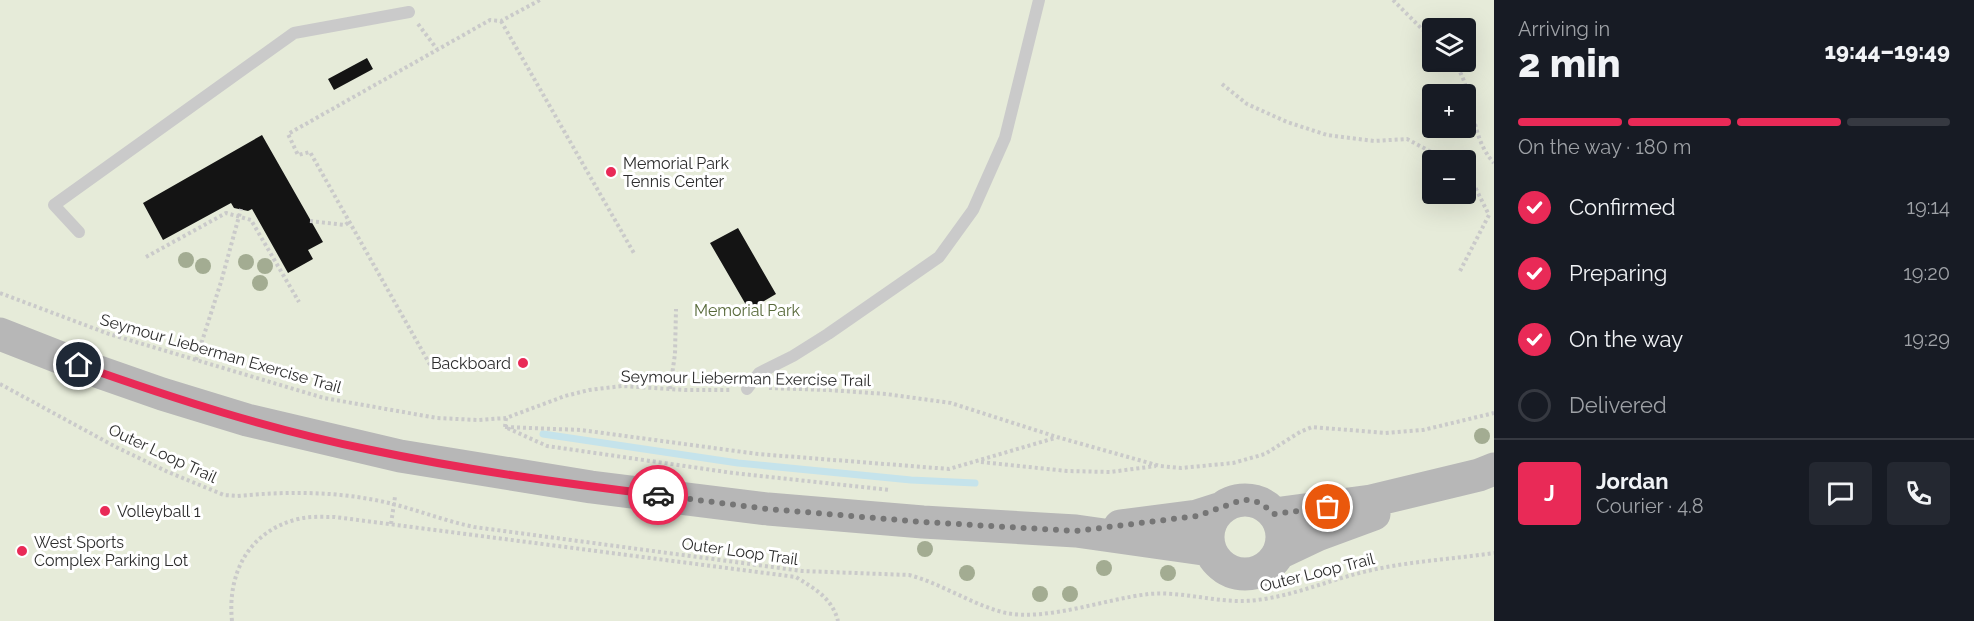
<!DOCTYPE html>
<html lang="en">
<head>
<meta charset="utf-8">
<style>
  :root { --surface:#171b24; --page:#242831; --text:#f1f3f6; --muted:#9ea1a6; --line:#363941; --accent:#e92a57 }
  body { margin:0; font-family:Raleway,sans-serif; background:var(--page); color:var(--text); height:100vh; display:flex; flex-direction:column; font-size:22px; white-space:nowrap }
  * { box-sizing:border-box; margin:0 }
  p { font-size:20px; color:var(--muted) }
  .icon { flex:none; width:33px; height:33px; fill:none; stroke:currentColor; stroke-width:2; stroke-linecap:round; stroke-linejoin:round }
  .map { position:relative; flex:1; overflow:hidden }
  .side { display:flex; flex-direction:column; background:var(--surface); width:480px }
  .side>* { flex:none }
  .controls { position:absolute; left:1422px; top:18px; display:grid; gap:12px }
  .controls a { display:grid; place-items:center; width:54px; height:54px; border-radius:6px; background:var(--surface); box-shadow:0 6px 24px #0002; font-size:30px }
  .pin { position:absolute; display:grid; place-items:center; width:51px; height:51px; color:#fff; margin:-26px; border:3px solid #fff; border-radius:50%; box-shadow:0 2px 6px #0007 }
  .courier { position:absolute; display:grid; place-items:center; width:60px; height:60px; margin:-30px; border:4px solid #e92a57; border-radius:50%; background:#fff; color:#222; box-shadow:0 2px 8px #0007 }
  .head em { font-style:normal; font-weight:800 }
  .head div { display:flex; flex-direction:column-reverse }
  .head { display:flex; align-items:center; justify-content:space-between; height:102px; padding:0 24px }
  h1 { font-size:39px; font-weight:800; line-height:45px }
  .bar { display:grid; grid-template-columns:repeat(4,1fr); gap:9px 6px; align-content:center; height:72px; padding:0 24px }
  .bar i { height:8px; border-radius:4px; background:var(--line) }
  .bar .active { background:var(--accent) }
  .bar p { grid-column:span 4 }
  .line { display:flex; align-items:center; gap:15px; padding:0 24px; border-top:2px solid var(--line) }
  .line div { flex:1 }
  .round { display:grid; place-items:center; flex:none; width:63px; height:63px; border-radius:6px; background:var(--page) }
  ol { padding:0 24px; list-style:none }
  li { display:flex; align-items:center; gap:18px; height:66px }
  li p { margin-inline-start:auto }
  li .icon { padding:6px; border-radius:50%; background:var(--accent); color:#fff; stroke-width:4 }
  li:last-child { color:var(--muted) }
  li i { width:33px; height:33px; border:3px solid var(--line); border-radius:50% }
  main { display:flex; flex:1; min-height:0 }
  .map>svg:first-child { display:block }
  .green { fill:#e6ebd9; fill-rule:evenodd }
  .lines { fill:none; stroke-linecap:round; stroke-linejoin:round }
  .stream { stroke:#c5e3eb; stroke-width:7 }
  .building { fill:#141414 }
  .path { stroke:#cacaca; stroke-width:4; stroke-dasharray:3 3; stroke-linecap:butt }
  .lane { stroke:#cacaca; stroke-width:12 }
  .secondary { stroke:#b7b7b7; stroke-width:33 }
  .tree { fill:#a3ac92 }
  .done { stroke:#767676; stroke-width:6; stroke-dasharray:0 10.8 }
  .route { stroke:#e92a57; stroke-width:8 }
  .poi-dot { fill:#e92a57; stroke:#fff; stroke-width:2 }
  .labels { text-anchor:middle; stroke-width:6; stroke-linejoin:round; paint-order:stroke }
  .poi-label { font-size:16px; fill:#2d2d2d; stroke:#fff; text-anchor:start }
  .park-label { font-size:16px; fill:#576939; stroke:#fff }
  .street-label { font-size:16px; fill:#2d2d2d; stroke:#fff }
</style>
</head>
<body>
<main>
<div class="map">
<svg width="1494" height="621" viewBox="0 0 1494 621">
  <rect width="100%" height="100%" fill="#fff"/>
  <path class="green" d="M 0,0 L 1494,0 L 1494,621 L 0,621 ZM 1432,28 L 1466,28 L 1466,62 L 1432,62 ZM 1432,94 L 1466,94 L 1466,128 L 1432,128 ZM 1432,160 L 1466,160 L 1466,194 L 1432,194 Z"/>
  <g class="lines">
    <path class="stream" d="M 543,434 L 738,463 L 911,480 L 975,483"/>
  </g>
  <path class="building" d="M 367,58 L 373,69 L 334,90 L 328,79 Z
    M 262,135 L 323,242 L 308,250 L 313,259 L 288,273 L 252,209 L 248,211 L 234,208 L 231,203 L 163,240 L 143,203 Z
    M 738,228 L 776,294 L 749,310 L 710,243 Z"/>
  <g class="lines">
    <path class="path" d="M 1393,0 L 1432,39
      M 501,21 L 635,255
      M 418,24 L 437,49
      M 1454,62 C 1476,92 1468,135 1494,163
      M 1222,84 L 1247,104 L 1287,122 L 1327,135 L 1374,141 L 1407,139 L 1446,160
      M 310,221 L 345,225 L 349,222
      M 146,257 L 226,213 L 251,220 L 299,302
      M 1460,271 L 1489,215 L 1475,187 L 1466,177
      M 0,293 L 109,334 L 324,398 L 437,418 L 478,420 L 506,418 L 565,396 L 589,390 L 622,386 L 685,390 L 731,390
      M 196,360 L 221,282 L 241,209
      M 433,370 L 310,152 L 298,155 L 288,134 L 490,20 L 501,21 L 540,0
      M 0,384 L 116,447 L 168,472 L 224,495 L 237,496 C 290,491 341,491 393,504 C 420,511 446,521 474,527 L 802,571 L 909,575 C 943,584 972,605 1006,613 C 1048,621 1105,599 1149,594 C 1181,591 1213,602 1245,601 C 1288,599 1330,579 1372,570 C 1412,561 1454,559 1494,553
      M 769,388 L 828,390 L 886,394 L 951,403 L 1057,437 L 1160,466 L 1181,468 L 1233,463 L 1265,454 L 1300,432 L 1312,427 L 1385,433 L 1423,430 L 1494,413
      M 670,389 L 675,354 L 676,309
      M 506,418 L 505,427 L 547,446 L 733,473 L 890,490
      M 505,427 L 581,430 L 758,454 L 949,469 L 1055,438
      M 981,462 L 1067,471 L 1110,472 L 1156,466
      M 391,524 L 395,497
      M 232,621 C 227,573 249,531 298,519 C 310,516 323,517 335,517 L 796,577 C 815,589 832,598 838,621"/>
    <path class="lane" d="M 79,232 L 54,205 L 294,33 L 409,12
      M 747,389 L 759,373 L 793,356 L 828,334 L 939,257 L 973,210 L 1005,138 L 1039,0"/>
    <path class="secondary" d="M 0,334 L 79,365 L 162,394 L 247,420 L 400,456 L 591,487 L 768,509 L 923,522 L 1076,531 L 1210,550
      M1208 537a37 37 0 1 1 74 0a37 37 0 1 1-74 0Z
      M 1274,514 L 1371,501 L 1479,475 L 1494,469
      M 1120,526 L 1197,516 L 1222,508
      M 1279,553 L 1317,535 L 1374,514"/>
  </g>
  <g class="tree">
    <circle cx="186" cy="260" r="8"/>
    <circle cx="246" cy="262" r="8"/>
    <circle cx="203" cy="266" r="8"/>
    <circle cx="265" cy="266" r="8"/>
    <circle cx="260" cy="283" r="8"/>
    <circle cx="1482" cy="436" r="8"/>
    <circle cx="925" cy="549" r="8"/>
    <circle cx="1104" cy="568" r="8"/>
    <circle cx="967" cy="573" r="8"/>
    <circle cx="1168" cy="573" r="8"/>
    <circle cx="1040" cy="594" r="8"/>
    <circle cx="1070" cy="594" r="8"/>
  </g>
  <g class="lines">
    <path class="done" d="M 658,495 L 768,509 L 923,522 L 1076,531 L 1197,516 L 1242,500 L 1252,500 L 1262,504 L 1274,514 L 1328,507"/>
    <path class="route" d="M 79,365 C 175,399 271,430 371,450 C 465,470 562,483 658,495"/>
  </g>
  <g class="poi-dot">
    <circle cx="611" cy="172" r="6"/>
    <circle cx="523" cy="363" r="6"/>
    <circle cx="105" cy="511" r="6"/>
    <circle cx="22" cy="551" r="6"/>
  </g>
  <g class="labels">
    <g class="poi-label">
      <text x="623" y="169">Memorial Park<tspan x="623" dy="18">Tennis Center</tspan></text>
      <text x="511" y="369" text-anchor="end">Backboard</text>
      <text x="117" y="517">Volleyball 1</text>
      <text x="34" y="548">West Sports<tspan x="34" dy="18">Complex Parking Lot</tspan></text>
    </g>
    <g class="park-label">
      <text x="747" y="316">Memorial Park</text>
    </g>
    <g class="street-label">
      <text transform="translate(221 353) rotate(16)" y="6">Seymour Lieberman Exercise Trail</text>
      <text transform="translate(746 378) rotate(1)" y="6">Seymour Lieberman Exercise Trail</text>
      <text transform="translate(163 453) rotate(25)" y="6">Outer Loop Trail</text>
      <text transform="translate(740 551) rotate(8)" y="6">Outer Loop Trail</text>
      <text transform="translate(1317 572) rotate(-14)" y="6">Outer Loop Trail</text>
    </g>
  </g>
</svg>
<div class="controls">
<a><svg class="icon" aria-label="layers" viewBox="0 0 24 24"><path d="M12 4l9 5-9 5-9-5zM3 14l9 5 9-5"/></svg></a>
<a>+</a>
<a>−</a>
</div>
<div class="pin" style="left:1328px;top:507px;background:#ea580c"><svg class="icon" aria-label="bag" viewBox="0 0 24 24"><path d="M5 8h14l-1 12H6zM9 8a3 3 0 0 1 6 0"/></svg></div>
<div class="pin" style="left:79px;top:365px;background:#1f2937"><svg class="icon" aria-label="home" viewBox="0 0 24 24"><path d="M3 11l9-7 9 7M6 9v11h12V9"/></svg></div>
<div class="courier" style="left:658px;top:495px"><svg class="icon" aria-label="car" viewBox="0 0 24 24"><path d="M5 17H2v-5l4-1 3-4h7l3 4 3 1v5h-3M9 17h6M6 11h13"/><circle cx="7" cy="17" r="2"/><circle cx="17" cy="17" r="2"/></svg></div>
</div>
<section class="side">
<div class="head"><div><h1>2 min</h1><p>Arriving in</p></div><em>19:44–19:49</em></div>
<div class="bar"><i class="active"></i><i class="active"></i><i class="active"></i><i></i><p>On the way · 180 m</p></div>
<ol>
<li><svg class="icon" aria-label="check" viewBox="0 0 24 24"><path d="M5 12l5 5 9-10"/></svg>Confirmed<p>19:14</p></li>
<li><svg class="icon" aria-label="check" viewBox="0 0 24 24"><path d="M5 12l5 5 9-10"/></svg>Preparing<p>19:20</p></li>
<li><svg class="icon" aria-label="check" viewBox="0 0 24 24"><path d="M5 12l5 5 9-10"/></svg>On the way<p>19:29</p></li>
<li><i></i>Delivered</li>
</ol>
<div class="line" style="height:108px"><b class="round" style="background:var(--accent);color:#fff">J</b><div><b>Jordan</b><p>Courier · 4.8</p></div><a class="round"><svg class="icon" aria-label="chat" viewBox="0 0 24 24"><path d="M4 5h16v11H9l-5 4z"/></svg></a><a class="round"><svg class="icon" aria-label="phone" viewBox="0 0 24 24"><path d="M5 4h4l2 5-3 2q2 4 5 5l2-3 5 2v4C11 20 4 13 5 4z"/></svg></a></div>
</section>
</main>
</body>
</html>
